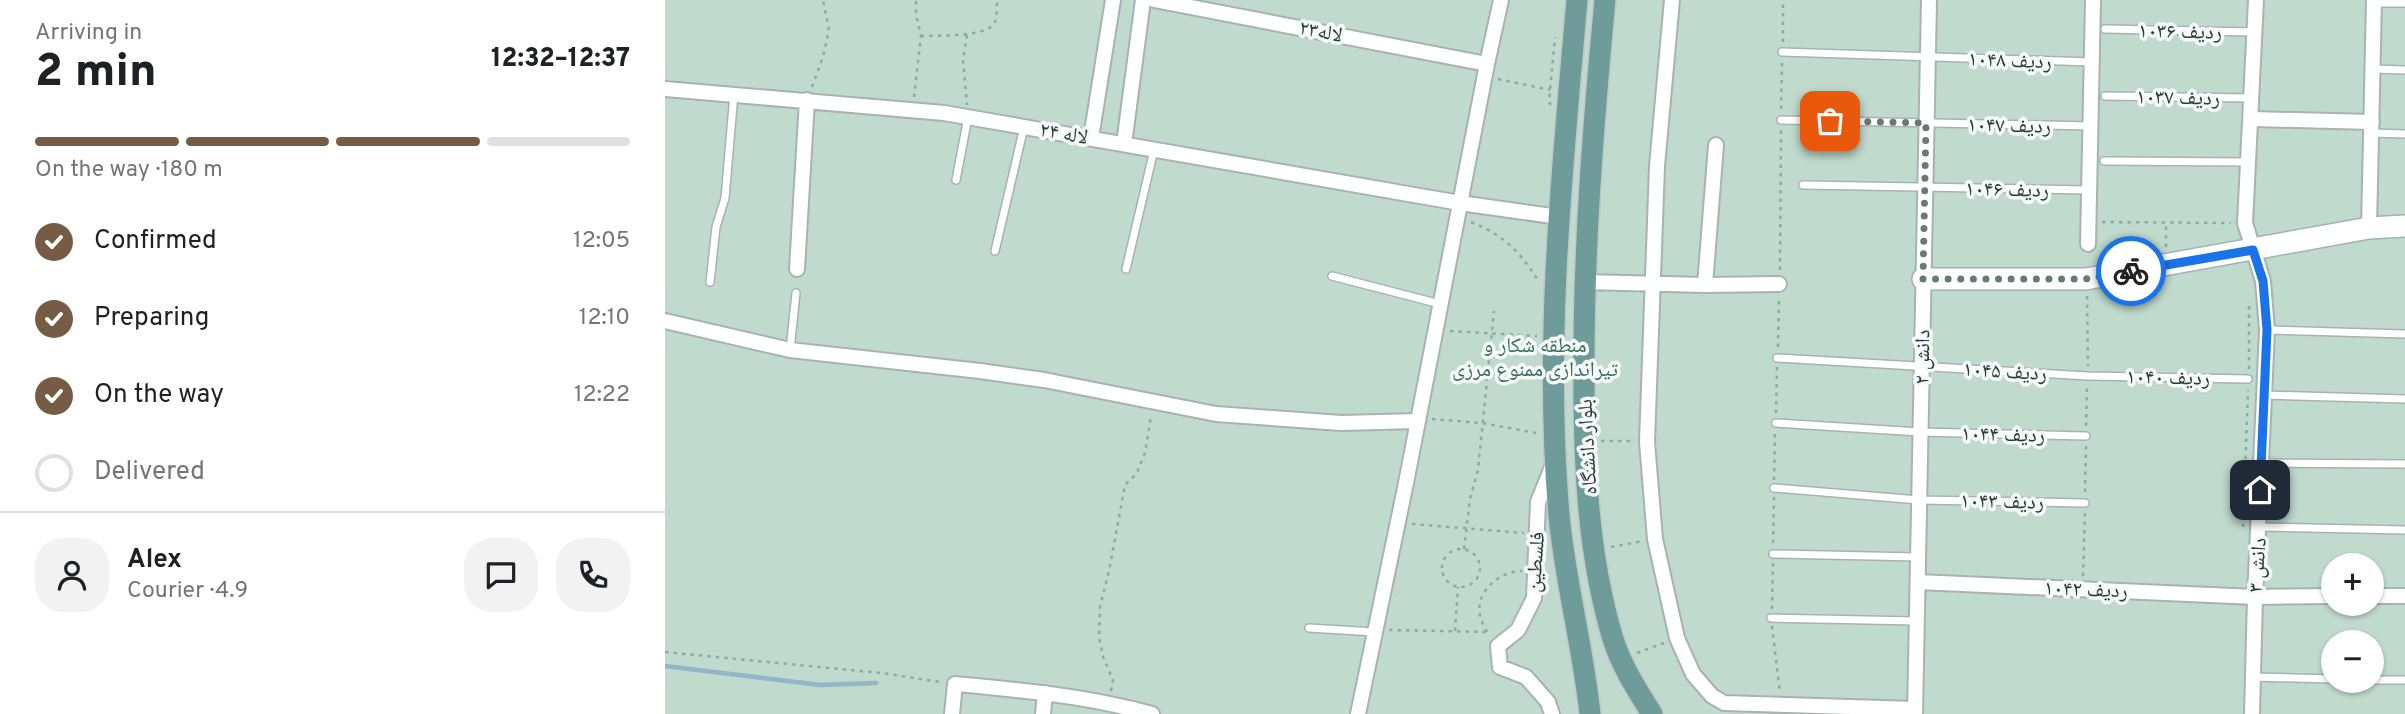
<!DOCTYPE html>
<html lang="en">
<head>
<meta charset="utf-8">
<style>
  :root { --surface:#fff; --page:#f2f2f2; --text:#202124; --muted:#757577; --line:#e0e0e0; --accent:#775c45 }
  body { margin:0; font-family:Overpass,"Noto Naskh Arabic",sans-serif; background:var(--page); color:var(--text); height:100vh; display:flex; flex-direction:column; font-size:26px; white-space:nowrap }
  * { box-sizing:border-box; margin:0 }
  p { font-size:23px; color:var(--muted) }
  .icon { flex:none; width:38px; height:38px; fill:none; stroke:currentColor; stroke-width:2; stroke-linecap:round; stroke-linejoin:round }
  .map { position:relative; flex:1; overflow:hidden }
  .details { display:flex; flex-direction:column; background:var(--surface); width:665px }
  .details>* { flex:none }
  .buttons { position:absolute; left:1656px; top:553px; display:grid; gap:14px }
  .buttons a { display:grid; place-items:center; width:63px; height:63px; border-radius:50%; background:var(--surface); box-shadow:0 2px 5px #0004; font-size:35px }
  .pin { position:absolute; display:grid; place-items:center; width:60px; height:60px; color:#fff; margin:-30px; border-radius:14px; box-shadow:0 4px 10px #0006 }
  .courier { position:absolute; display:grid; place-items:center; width:70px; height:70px; margin:-35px; border:5px solid #1a73e8; border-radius:50%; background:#fff; color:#222; box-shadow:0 2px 9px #0007 }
  .headline em { font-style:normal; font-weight:800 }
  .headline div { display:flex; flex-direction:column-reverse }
  .headline { display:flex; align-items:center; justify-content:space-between; height:119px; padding:0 35px }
  h1 { font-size:46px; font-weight:800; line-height:52px }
  .bar { display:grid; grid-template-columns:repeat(4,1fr); gap:10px 7px; align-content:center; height:84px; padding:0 35px }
  .bar i { height:9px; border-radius:5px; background:var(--line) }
  .bar .active { background:var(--accent) }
  .bar p { grid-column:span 4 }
  .line { display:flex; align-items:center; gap:18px; padding:0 35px; border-top:2px solid var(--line) }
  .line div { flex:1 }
  .round { display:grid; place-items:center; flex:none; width:74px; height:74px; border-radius:28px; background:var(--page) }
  ol { padding:0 35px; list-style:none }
  li { display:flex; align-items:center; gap:21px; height:77px }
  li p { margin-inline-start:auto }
  li .icon { padding:7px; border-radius:50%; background:var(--accent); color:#fff; stroke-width:4 }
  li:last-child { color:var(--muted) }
  li i { width:38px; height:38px; border:4px solid var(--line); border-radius:50% }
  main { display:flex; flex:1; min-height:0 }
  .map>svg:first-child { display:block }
  .green { fill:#c0dacd; fill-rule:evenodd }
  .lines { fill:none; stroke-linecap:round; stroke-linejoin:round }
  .stream { stroke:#93b5ca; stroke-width:4.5 }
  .lane-casing { stroke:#a7b3b2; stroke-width:10 }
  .street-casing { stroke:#a7b3b2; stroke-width:18 }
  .secondary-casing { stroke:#a1b3b1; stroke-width:24 }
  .primary-casing { stroke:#c2c8c8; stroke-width:24 }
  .path { stroke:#89aca8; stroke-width:2.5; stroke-dasharray:3.5 5; stroke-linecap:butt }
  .lane { stroke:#fff; stroke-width:7 }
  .street { stroke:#fff; stroke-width:14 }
  .secondary { stroke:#fff; stroke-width:21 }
  .primary { stroke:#6e9c9a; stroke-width:21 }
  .done { stroke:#687978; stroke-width:7; stroke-dasharray:0 12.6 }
  .route { stroke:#1a73e8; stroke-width:9 }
  .labels { text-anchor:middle; stroke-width:7; stroke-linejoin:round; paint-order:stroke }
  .street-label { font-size:21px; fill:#263b3a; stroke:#f5f9f8 }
  .park-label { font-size:21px; fill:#356d57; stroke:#f5f9f8 }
</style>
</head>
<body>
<main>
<section class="details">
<div class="headline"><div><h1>2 min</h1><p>Arriving in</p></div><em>12:32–12:37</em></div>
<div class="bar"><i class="active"></i><i class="active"></i><i class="active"></i><i></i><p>On the way · 180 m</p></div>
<ol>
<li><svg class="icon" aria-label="check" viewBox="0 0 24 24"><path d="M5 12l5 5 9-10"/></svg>Confirmed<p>12:05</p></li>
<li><svg class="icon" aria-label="check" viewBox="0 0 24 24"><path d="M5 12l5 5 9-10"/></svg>Preparing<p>12:10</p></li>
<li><svg class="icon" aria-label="check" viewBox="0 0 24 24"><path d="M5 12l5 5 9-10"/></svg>On the way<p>12:22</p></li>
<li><i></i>Delivered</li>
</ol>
<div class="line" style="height:126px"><a class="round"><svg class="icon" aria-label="person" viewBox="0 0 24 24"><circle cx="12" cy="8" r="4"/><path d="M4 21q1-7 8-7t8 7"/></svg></a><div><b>Alex</b><p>Courier · 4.9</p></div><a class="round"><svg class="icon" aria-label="chat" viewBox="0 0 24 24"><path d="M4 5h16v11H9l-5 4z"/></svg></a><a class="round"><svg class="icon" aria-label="phone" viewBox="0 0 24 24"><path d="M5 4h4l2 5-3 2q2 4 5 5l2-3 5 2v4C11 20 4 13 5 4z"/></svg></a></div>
</section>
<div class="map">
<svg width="1740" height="714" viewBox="0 0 1740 714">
  <rect width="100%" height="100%" fill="#e4ecea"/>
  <path class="green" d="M 0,0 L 1740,0 L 1740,714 L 0,714 ZM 1668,565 L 1706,565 L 1706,604 L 1668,604 ZM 1668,642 L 1706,642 L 1706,681 L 1668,681 Z"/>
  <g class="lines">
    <path class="stream" d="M 0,666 L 155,685 L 211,683"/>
    <g class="lane-casing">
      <path id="lane" d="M 1709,3 L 1740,3
        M 1440,29 L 1589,32
        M 1117,52 L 1427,62
        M 1708,69 L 1740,70
        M 1440,96 L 1586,98
        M 1116,120 L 1426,126
        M 1707,133 L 1740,134
        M 1439,161 L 1583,162
        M 291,180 L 303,117
        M 1138,185 L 1424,190
        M 330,251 L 359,127
        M 461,269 L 489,150
        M 667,276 L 775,304
        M 45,282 L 51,227 L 60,198 L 69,94
        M 1602,330 L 1740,334
        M 125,350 L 131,293
        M 1112,358 L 1423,376 L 1583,379
        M 1599,395 L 1740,399
        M 1111,423 L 1255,432 L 1421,436
        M 1597,463 L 1740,464
        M 1109,488 L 1254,500 L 1420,503
        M 1594,527 L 1740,530
        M 1108,554 L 1253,557
        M 1106,618 L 1252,621
        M 644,628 L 710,632
        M 1588,677 L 1668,679
        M 1706,680 L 1740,680"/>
    </g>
    <g class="street-casing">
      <path id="street" d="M 489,0 L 822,64
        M 1007,0 L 992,166 L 982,442 L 990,539 L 1012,638 L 1028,674 L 1047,696 L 1059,703 L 1250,709
        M 0,89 L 279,113 L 795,203 L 894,217
        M 1586,119 L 1707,122
        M 426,138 L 448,0
        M 459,144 L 478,0
        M 1704,228 L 1709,0
        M 1423,244 L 1428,0
        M 132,269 L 142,100
        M 919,282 L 1040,285 L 1114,284
        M 1040,285 L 1051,145
        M 0,321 L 125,350 L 315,371 L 379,380 L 551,414 L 676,423 L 753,421
        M 1253,582 L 1590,597 L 1668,596
        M 1706,596 L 1740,596
        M 287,714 L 290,684 C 356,690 423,696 487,714
        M 378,714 L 380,693
        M 693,714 L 741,483 L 822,64 L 836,0
        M 887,714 L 883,702 L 861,677 L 835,667 L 833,646 L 853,630 L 869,598 L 873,502 L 888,465
        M 1250,714 L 1264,0
        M 1587,714 L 1590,597 L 1602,330 L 1598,281 L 1580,223 L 1591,0"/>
    </g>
    <g class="secondary-casing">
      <path id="secondary" d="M 1258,279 L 1421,279 L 1704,228 L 1740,226"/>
    </g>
    <g class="primary-casing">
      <path id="primary" d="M 912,0 C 897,171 879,343 894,515 C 900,581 918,647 925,714
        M 940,0 C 928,127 918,254 919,381 C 919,467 923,556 948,639 C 957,667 972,690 987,714"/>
    </g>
    <path class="path" d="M 302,35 L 298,60 L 302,105
      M 256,36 C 272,35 323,38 330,22 C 332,16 332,7 332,0
      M 1118,42 L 1118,0
      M 833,79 L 885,90
      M 147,87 L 158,57 L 164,30 L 158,0
      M 249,97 L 256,36 L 251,14 L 251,0
      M 886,105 L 884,102 L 890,37
      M 1116,109 L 1117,63
      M 806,222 C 840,236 853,250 873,280
      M 1437,222 L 1566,223
      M 1501,247 L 1501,223
      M 1115,270 L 1116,129
      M 1422,296 L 1423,366
      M 785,331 L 872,336
      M 1113,347 L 1114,297
      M 1584,369 L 1584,303
      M 1111,413 L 1112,367
      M 767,419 L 817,423 L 871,433
      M 1421,426 L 1422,387
      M 936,441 L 968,441
      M 1109,480 L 1110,434
      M 1420,492 L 1421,446
      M 747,524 L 859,533
      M 1578,527 L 1583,390
      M 1108,543 L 1109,497
      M 946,547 L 978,541
      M777 568a19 19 0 1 1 38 0a19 19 0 1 1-38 0Z
      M 799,549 L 805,499 L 813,470 L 829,311
      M 1418,576 L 1420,513
      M 1107,609 L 1108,563
      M 1107,626 L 1115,693
      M 724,630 L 822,632 L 824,635
      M 790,631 L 793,587
      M 822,632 C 820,627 816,621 815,616 C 810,591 835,571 857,571
      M 0,652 L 216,673 L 276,682
      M 972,653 L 999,643
      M 446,691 L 448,680 L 438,657 L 434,637 L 435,607 L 444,571 L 460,485 L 472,473 L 480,453 L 486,416"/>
    <use href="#lane" class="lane"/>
    <use href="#street" class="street"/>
    <use href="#secondary" class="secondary"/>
    <use href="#primary" class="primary"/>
  </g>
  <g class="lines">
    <path class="done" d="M 1165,121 L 1261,123 L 1258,279 L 1421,279 L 1466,271"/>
    <path class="route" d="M 1466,271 L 1588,250 L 1598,281 L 1602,330 L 1595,490"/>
  </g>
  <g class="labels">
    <g class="street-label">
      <text transform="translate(656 31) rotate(11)" y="7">لاله۲۳</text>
      <text transform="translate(1515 31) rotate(1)" y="7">ردیف ۱۰۳۶</text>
      <text transform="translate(1345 60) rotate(2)" y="7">ردیف ۱۰۴۸</text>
      <text transform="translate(1513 97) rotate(1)" y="7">ردیف ۱۰۳۷</text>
      <text transform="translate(1344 125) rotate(1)" y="7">ردیف ۱۰۴۷</text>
      <text transform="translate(399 133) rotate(10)" y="7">لاله ۲۴</text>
      <text transform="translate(1342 189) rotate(1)" y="7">ردیف ۱۰۴۶</text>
      <text transform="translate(1257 357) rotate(-89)" y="7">دانش ۲</text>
      <text transform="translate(1340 371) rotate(3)" y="7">ردیف ۱۰۴۵</text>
      <text transform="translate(1503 377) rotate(1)" y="7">ردیف ۱۰۴۰</text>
      <text transform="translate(1338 434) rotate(1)" y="7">ردیف ۱۰۴۴</text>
      <text transform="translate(922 447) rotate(-93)" y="7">بلوار دانشگاه</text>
      <text transform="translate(1337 501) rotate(1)" y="7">ردیف ۱۰۴۳</text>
      <text transform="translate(870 562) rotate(-86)" y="7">فلسطین</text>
      <text transform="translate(1592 565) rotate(-86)" y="7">دانش ۳</text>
      <text transform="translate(1421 589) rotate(2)" y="7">ردیف ۱۰۴۲</text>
    </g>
    <g class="park-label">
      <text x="870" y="352">منطقه شکار و<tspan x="870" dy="24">تیراندازی ممنوع مرزی</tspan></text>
    </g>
  </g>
</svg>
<div class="buttons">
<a>+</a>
<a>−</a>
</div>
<div class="pin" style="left:1165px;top:121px;background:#ea580c"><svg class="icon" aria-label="bag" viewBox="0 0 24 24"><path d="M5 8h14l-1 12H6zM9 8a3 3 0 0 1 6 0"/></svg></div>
<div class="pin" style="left:1595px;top:490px;background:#1f2937"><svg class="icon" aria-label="home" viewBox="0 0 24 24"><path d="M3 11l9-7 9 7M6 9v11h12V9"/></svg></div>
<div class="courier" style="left:1466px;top:271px"><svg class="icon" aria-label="bike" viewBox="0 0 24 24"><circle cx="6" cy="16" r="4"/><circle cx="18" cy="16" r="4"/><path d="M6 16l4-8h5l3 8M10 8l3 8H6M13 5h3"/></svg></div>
</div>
</main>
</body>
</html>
